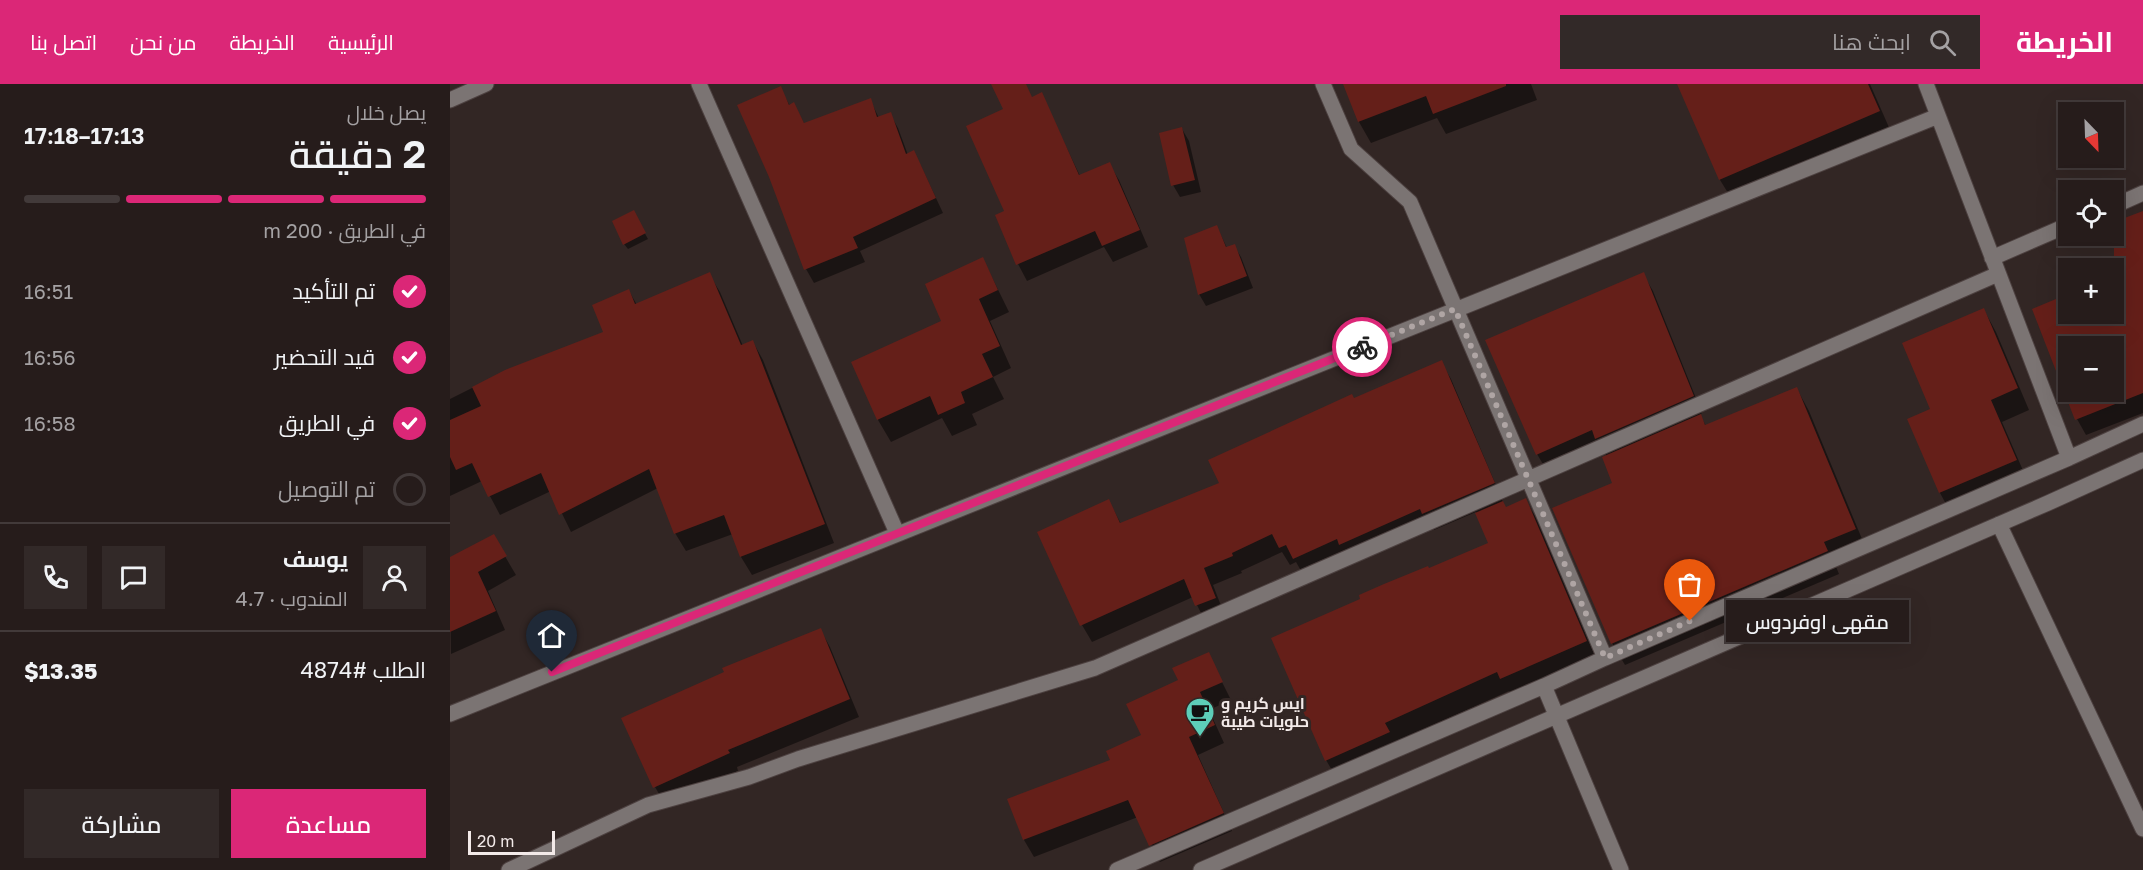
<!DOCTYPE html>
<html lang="ar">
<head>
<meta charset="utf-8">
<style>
  :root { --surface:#261c1b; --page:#322928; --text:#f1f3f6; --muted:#a4a1a3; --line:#423a3a; --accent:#db2777 }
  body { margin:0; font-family:"Golos Text",Cairo,sans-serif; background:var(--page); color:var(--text); direction:rtl; height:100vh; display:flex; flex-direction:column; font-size:22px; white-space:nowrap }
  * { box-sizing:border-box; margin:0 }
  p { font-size:20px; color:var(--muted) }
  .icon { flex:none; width:33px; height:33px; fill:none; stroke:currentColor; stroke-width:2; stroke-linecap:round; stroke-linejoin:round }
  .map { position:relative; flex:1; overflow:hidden; direction:ltr }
  .side { display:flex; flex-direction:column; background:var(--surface); width:450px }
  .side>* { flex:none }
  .needle { width:39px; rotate:157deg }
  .controls { position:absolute; left:1608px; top:18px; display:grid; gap:12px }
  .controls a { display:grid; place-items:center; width:66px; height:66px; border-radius:0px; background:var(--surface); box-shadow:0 6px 24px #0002,0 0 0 2px var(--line); font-size:30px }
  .scale { position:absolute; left:18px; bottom:15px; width:87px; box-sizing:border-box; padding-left:6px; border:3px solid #f3eae9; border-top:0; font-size:16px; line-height:21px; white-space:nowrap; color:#f3eae9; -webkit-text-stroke:4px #322624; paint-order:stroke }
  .pin { position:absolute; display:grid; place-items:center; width:51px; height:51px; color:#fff; margin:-62px -26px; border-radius:50% 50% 50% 0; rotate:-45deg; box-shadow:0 0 6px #0007 }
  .pin .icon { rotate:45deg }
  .courier { position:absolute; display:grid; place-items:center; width:60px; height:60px; margin:-30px; border:4px solid #db2777; border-radius:50%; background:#fff; color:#222; box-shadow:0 2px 8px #0007 }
  .bubble { position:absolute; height:42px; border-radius:0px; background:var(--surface); box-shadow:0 6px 24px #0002,0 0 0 2px var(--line); font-size:20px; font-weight:600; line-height:42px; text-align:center; direction:rtl }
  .summary em { font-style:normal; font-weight:600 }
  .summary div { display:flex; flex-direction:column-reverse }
  .summary { display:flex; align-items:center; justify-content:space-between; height:102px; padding:0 24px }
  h1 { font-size:39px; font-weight:600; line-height:45px }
  .bar { display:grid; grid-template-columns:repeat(4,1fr); gap:9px 6px; align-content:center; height:72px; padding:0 24px }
  .bar i { height:8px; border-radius:4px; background:var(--line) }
  .bar .on { background:var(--accent) }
  .bar p { grid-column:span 4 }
  .line { display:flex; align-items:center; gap:15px; padding:0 24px; border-top:2px solid var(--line) }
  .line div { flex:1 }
  .round { display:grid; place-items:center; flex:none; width:63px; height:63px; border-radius:0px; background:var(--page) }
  ol { padding:0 24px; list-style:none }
  li { display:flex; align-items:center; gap:18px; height:66px }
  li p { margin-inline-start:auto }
  li .icon { padding:6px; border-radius:50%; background:var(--accent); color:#fff; stroke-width:4 }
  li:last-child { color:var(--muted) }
  li i { width:33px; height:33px; border:3px solid var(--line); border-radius:50% }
  .action { display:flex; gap:12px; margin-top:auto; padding:12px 24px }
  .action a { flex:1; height:69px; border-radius:0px; background:var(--accent); color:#fff; font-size:24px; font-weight:600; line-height:69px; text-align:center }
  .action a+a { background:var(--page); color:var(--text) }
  header { display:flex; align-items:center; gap:36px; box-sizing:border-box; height:84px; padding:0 30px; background:var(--accent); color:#fff }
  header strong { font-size:28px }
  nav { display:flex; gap:33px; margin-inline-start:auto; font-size:21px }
  .search { width:420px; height:54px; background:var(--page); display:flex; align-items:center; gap:15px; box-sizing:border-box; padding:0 21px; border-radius:0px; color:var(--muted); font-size:22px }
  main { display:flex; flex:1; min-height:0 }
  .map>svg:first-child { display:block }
  .shadow { fill:#0007; fill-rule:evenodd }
  .building { fill:#651f19; fill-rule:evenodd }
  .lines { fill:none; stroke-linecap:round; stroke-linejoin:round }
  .minor-casing { stroke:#4d4140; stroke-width:17 }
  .minor { stroke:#7b7473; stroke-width:15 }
  .done { stroke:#afa5a4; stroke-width:6; stroke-dasharray:0 10.8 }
  .route { stroke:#db2777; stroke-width:8 }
  .labels { text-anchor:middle; stroke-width:6; stroke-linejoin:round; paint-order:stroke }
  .poi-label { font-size:16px; font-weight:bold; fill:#f3eae9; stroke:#322624; text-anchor:start }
</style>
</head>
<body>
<header>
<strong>الخريطة</strong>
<div class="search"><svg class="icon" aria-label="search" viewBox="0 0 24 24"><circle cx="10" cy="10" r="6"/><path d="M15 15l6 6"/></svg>ابحث هنا</div>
<nav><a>الرئيسية</a><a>الخريطة</a><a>من نحن</a><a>اتصل بنا</a></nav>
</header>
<main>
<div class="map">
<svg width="1693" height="786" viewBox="0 0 1693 786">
  <rect width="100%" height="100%" fill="#322624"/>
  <path class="shadow" d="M 552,0 L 575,0 L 582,14 L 591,10 L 630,92 L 659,80 L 669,96 L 698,163 L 663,178 L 654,163 L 577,197 L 568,180 L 546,132 L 556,127 L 555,26 Z
    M 895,0 L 1081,0 L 1087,16 L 996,50 L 987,34 L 921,59 L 909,38 Z
    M 1229,0 L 1420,0 L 1441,48 L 1283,117 L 1270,96 Z
    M 330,4 L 340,22 L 344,20 L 355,41 L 420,16 L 429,34 L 440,30 L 448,44 L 458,71 L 471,82 L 493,129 L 410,167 L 415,178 L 364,199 L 356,185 Z
    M 732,45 L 739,57 L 751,108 L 730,113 L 723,101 Z
    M 183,128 L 198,155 L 178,165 L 174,160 Z
    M 1693,129 L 1693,329 L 1636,351 L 1627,335 L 1584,226 L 1618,212 L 1618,230 L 1664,230 L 1664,194 L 1682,187 L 1664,140 ZM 1618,262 L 1664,262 L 1664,308 L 1618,308 Z
    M 767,143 L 777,164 L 784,162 L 791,173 L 803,204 L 756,222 L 749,210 Z
    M 533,175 L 559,228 L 540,237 L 561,284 L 543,293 L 554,315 L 522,330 L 527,341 L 502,352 L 492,334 L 441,358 L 428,336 L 403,279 L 493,238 Z
    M 259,190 L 270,208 L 293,262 L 303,258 L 313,276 L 384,459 L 302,491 L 291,473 L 283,450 L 236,467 L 225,449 L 208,404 L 121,448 L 101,407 L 50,431 L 32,397 L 0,412 L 0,315 L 56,287 L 155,248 L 179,207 L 187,221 Z
    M 1193,190 L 1203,207 L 1252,329 L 1250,331 L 1256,342 L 1347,305 L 1359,327 L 1417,467 L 1385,480 L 1389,490 L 1175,581 L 1162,559 L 1164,399 L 1157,373 L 1151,363 L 1097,387 L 1087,370 Z
    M 1534,226 L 1546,248 L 1579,326 L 1552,338 L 1578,398 L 1502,431 L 1490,409 L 1459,336 L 1482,326 Z
    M 991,278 L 1001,295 L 1056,425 L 1075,416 L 1087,435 L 1147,577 L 1062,613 L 1059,607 L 945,658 L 887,695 L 876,676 L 978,486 L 1040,460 L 1026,428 L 984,446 L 981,442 L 854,492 L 846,478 L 840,481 L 832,468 L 791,487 L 792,489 L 763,501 L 775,532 L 756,539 L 743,513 L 642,558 L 632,541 L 659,417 L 671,440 L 771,400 L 904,316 Z
    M 43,452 L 66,491 L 38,507 L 55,546 L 1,570 L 0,476 Z
    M 370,545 L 380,563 L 409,633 L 287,683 L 288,687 L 215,720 L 205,703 Z
    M 758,570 L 781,616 L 759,626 L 774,659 L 748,671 L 782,747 L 710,778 L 688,733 L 584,773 L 574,756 L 559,716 L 662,677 L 693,652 L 730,596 Z"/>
  <path class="building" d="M 541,0 L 576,0 L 582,13 L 592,8 L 629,91 L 660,78 L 690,146 L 652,162 L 645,147 L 566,181 L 545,131 L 554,127 L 516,42 L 553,25 Z
    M 893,0 L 1056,0 L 1056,2 L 983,30 L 976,12 L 908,38 Z
    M 1227,0 L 1418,0 L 1430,27 L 1269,96 Z
    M 331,2 L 339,21 L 344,18 L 354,39 L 421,14 L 427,33 L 441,28 L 456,70 L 464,66 L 486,114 L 403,153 L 408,164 L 354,186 L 319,93 L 287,21 Z
    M 732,43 L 745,96 L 721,102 L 709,49 Z
    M 184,126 L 196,149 L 173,161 L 162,137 Z
    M 1693,127 L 1693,309 L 1625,336 L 1582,225 L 1618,210 L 1618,230 L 1664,230 L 1664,138 ZM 1618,262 L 1664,262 L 1664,308 L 1618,308 Z
    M 767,141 L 776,163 L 785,160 L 797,192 L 748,211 L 734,154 Z
    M 533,173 L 548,206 L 529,215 L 550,262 L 532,270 L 543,293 L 511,308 L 515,319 L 488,331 L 480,312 L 427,336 L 401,278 L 491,237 L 475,200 Z
    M 260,188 L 291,261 L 303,256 L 375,440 L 290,473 L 274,431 L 224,450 L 199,385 L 109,431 L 91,389 L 38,413 L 22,379 L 6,386 L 0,373 L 0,336 L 31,322 L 22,303 L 55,286 L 153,248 L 142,221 L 179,205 L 185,220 Z
    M 1194,188 L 1244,312 L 1145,355 L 1142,346 L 1086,371 L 1035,256 Z
    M 1534,224 L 1568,304 L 1541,316 L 1567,376 L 1489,409 L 1457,335 L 1480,325 L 1452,259 Z
    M 992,276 L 1045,399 L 972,430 L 970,425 L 889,461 L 887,455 L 843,475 L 836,461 L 829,464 L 822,450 L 782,469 L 783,472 L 754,484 L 766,514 L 745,522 L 734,495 L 630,542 L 587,448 L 659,415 L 670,439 L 769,399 L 758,376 L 902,310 L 904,314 Z
    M 1347,303 L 1406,445 L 1374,458 L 1378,467 L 1161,560 L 1102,424 L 1162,399 L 1152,373 L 1251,330 L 1255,341 Z
    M 1076,414 L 1137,557 L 1050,595 L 1047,588 L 935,639 L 940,648 L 875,677 L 821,554 L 910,515 L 909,511 L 934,500 L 978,482 L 979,484 L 1038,459 L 1025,429 L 1053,417 L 1056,423 Z
    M 44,450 L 57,472 L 28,488 L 46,527 L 0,548 L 0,473 Z
    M 371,544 L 400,615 L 278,666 L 280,669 L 203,704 L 171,634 L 274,588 L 272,584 Z
    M 759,568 L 773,598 L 750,608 L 765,641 L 739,653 L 774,729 L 699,762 L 678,716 L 573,756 L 557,715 L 660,676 L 656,667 L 691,651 L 676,620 L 728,596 L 722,584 Z"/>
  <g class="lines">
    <g class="minor-casing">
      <path id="minor" d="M 249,0 L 447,449
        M 873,0 L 901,65 L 960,118 L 1155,574
        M 1476,0 L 1619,374
        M 0,16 L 36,0
        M 1664,122 L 1693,109
        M 1542,174 L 1618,141
        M 1549,440 L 1693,745
        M 1094,602 L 1171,786
        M 0,630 L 1488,32
        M 59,786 L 198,721 L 299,693 L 348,675 L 645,584 L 1548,190
        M 667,786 L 1094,602 L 1155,574 L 1619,374 L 1693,340
        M 751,786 L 1598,419 L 1693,376"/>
    </g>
    <use href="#minor" class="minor"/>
  </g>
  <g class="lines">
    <path class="done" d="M 912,263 L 1005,225 L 1155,574 L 1240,537"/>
    <path class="route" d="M 102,588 L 912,263"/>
  </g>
  <defs>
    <g id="cafe-pin" transform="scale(1.5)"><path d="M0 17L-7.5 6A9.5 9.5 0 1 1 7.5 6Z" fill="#5dceb9" stroke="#322624"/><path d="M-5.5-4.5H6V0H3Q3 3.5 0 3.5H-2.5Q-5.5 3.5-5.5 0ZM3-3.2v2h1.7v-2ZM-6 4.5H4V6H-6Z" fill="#111"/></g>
  </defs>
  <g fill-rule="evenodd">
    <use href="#cafe-pin" x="750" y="628"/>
  </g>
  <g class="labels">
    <g class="poi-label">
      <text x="771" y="625">ايس كريم و<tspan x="771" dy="18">حلويات طيبة</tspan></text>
    </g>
  </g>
</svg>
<div class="controls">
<a><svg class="needle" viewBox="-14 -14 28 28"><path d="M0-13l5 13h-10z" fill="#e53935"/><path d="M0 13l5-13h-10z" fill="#a4a1a3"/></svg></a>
<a><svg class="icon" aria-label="locate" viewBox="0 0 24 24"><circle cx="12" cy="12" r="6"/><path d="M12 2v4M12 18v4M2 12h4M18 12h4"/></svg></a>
<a>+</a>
<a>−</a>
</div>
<div class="scale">20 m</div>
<div class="pin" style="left:1240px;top:537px;background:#ea580c"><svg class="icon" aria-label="bag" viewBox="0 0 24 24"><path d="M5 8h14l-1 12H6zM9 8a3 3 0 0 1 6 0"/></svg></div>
<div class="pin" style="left:102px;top:588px;background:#1f2937"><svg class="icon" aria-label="home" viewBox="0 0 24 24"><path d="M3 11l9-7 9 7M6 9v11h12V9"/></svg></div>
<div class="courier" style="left:912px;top:263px"><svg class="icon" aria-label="bike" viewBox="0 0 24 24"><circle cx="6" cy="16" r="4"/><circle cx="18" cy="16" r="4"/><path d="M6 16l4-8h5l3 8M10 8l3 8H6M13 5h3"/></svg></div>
<div class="bubble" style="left:1276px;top:516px;width:183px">مقهى اوفردوس</div>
</div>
<section class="side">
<div class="summary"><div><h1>2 دقيقة</h1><p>يصل خلال</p></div><em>17:13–17:18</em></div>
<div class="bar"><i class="on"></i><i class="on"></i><i class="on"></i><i></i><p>في الطريق · 200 m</p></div>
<ol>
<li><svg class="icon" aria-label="check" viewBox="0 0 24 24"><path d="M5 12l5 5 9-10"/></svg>تم التأكيد<p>16:51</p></li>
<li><svg class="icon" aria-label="check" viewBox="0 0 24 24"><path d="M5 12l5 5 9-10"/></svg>قيد التحضير<p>16:56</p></li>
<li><svg class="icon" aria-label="check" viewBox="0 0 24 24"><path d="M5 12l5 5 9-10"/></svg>في الطريق<p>16:58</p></li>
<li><i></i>تم التوصيل</li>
</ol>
<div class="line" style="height:108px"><a class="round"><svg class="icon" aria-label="person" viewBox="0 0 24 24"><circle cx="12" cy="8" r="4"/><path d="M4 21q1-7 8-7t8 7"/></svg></a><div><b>يوسف</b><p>المندوب · 4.7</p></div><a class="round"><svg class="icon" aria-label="chat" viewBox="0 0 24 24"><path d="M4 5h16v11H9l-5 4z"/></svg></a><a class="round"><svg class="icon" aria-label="phone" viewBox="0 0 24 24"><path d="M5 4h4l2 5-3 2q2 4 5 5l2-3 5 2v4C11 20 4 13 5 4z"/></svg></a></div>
<div class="line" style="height:78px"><div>الطلب #4874</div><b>$13.35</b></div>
<div class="action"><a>مساعدة</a><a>مشاركة</a></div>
</section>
</main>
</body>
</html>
